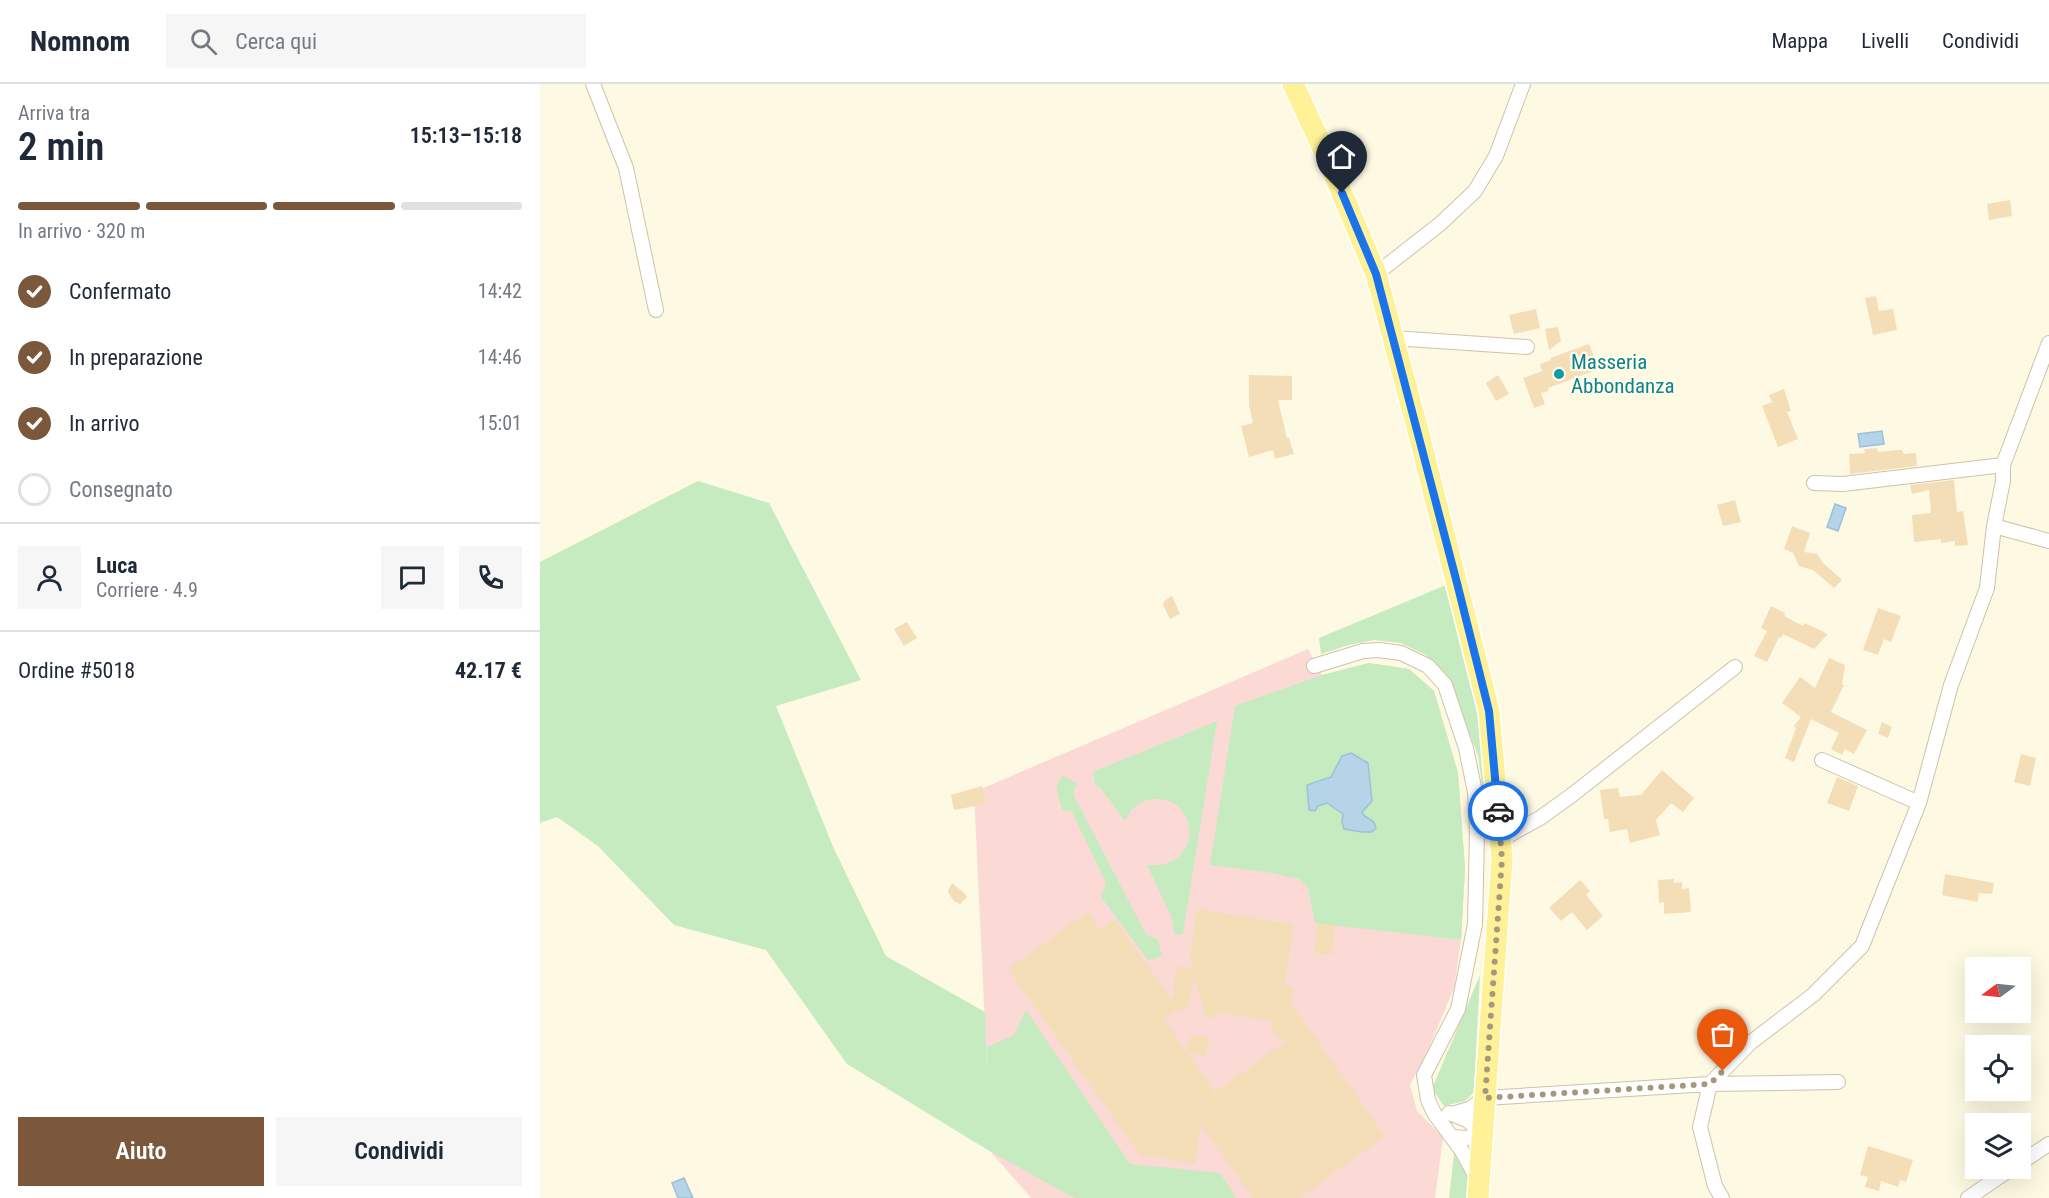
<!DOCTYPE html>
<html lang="it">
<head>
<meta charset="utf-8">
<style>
  :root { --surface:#fff; --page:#f6f6f7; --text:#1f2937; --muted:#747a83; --line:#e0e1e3; --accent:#7b583c }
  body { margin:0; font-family:"Roboto Condensed",sans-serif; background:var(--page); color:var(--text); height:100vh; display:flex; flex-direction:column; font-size:22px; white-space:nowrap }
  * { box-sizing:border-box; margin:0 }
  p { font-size:20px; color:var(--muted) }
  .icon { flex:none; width:33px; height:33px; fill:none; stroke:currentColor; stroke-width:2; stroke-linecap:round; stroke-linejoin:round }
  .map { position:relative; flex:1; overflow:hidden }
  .side { display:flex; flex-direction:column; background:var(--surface); width:540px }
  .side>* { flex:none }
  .needle { width:39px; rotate:255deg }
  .fabs { position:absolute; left:1425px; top:873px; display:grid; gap:12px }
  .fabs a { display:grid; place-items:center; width:66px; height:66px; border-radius:0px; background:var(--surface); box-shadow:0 6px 24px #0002; font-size:30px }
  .pin { position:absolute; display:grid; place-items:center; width:51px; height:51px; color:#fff; margin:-62px -26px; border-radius:50% 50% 50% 0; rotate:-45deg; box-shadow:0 0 6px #0007 }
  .pin .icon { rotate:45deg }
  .courier { position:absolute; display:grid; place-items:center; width:60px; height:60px; margin:-30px; border:4px solid #1a73e8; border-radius:50%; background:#fff; color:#222; box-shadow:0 2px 8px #0007 }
  .summary em { font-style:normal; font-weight:600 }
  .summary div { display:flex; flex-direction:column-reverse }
  .summary { display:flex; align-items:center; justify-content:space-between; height:102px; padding:0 18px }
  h1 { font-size:39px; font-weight:600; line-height:45px }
  .bar { display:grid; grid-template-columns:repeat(4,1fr); gap:9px 6px; align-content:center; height:72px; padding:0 18px }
  .bar i { height:8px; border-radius:4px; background:var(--line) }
  .bar .selected { background:var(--accent) }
  .bar p { grid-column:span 4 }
  .line { display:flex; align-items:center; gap:15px; padding:0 18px; border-top:2px solid var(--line) }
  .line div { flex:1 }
  .round { display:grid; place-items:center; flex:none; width:63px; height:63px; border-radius:0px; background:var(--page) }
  ol { padding:0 18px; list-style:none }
  li { display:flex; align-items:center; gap:18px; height:66px }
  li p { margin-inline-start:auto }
  li .icon { padding:6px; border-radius:50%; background:var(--accent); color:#fff; stroke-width:4 }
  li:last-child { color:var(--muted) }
  li i { width:33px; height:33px; border:3px solid var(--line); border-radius:50% }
  .button { display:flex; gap:12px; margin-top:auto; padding:12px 18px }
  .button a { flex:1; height:69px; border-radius:0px; background:var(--accent); color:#fff; font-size:24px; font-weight:600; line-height:69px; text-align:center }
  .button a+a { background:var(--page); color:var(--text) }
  header { display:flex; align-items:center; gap:36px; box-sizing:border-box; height:84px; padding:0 30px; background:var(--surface); border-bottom:2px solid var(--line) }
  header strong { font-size:28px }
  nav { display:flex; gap:33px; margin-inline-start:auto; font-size:21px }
  .search { width:420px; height:54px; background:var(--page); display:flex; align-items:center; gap:15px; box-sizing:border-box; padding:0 21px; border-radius:0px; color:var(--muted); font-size:22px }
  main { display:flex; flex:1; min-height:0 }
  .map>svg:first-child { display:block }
  .medical { fill:#fbd9d5 }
  .green { fill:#c7ebc0 }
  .water { fill:#b6d4e7; stroke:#9bc1da; stroke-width:1.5 }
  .building { fill:#f4deb8; fill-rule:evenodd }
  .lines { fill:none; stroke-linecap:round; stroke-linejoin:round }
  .minor-casing { stroke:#cfc2a8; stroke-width:16 }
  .primary-casing { stroke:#fff; stroke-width:24 }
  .minor { stroke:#fff; stroke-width:14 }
  .primary { stroke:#fff197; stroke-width:21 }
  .done { stroke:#a5987d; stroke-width:6; stroke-dasharray:0 10.8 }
  .route { stroke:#1a73e8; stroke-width:8 }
  .culture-dot { fill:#0f9aa8; stroke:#fffce9; stroke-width:2 }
  .labels { text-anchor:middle; stroke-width:4.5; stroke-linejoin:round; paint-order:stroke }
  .culture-label { font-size:21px; fill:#0d838f; stroke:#fffce9; text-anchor:start }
</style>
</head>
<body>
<header>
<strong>Nomnom</strong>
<div class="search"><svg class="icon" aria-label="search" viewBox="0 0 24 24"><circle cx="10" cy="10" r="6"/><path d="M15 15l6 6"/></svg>Cerca qui</div>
<nav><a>Mappa</a><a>Livelli</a><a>Condividi</a></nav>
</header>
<main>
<section class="side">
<div class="summary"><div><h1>2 min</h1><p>Arriva tra</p></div><em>15:13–15:18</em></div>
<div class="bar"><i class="selected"></i><i class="selected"></i><i class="selected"></i><i></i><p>In arrivo · 320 m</p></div>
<ol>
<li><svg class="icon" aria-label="check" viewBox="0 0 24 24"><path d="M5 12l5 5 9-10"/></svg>Confermato<p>14:42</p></li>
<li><svg class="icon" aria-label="check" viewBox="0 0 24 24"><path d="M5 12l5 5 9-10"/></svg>In preparazione<p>14:46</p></li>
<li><svg class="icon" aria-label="check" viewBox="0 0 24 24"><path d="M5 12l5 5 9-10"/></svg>In arrivo<p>15:01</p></li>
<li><i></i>Consegnato</li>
</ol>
<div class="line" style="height:108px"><a class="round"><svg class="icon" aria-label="person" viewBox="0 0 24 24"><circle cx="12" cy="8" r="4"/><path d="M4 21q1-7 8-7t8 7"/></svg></a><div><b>Luca</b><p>Corriere · 4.9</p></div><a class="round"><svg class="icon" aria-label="chat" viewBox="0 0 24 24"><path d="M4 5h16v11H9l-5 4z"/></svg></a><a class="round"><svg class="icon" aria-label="phone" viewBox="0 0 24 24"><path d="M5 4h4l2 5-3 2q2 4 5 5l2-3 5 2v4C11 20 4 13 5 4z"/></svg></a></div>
<div class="line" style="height:78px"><div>Ordine #5018</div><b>42.17 €</b></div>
<div class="button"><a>Aiuto</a><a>Condividi</a></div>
</section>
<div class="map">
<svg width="1509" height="1114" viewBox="0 0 1509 1114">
  <rect width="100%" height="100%" fill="#fdf9e2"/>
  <path class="medical" d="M 768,565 L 782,591 L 829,579 L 869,585 L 894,607 L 918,689 L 925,784 L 921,856 L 914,904 L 889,964 L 870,1001 L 877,1027 L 903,1053 L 895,1114 L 491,1114 L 451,1068 L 434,708 Z"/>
  <path class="green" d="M 158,397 L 229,419 L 321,596 L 236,622 L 294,765 L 346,872 L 445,928 L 447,986 L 447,963 L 474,951 L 486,926 L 590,1080 L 680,1089 L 696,1114 L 536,1114 L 531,1112 L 451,1068 L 307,980 L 226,866 L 134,841 L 58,762 L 17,733 L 0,739 L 0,478 Z
    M 906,501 L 942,643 L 946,684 L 946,730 L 938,671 L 906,590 L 886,571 L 861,559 L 834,556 L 809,561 L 781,570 L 779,554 Z
    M 829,579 L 869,585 L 894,607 L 918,689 L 925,784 L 921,856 L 775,839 L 768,804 L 759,795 L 732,789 L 670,781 L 695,622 L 782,591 Z
    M 677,637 L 643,850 L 635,851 L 631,832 L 607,781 C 663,787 662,712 613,715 C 599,716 591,725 585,737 L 560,703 L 555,702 L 553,688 Z
    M 523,691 L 537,700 L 533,710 L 606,850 L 618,856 L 622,872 L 608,876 L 561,813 L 566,799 L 532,728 L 522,726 L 516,703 Z
    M 940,891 L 934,1008 L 925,1017 L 904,1022 L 892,1005 Z
    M 915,1061 L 930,1091 L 928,1114 L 909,1114 Z"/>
  <path class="water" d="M 1342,347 L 1344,360 L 1320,363 L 1318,350 Z
    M 1295,420 L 1306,424 L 1298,447 L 1287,443 Z
    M 811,669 L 828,679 L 832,717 L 822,728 C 825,736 835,734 836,744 L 832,748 L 822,748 L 804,745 L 802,738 L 803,730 L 787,719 L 778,722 L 775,727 L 769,726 L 767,701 L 791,693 L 802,672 Z
    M 144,1094 L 153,1114 L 138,1114 L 132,1099 Z"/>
  <path class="building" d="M 1470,116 L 1472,132 L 1449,136 L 1447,120 Z
    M 1336,212 L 1339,227 L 1353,225 L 1357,246 L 1333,251 L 1325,214 Z
    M 996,225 L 1000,244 L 974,250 L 969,231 Z
    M 1018,243 L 1021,257 L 1009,266 L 1005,245 Z
    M 1049,260 L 1059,285 L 1008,304 L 1009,307 L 1001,309 L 1005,320 L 994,324 L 983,294 L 1002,287 L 1000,280 L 1011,276 L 1010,274 Z
    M 709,291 L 752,292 L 752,316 L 738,316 L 747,354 L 749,354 L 754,370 L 735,375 L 733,366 L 709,373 L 701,342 L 713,339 L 709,321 Z
    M 958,291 L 969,310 L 956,317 L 946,299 Z
    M 1244,305 L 1251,327 L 1247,328 L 1258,355 L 1238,363 L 1222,322 L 1232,318 L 1229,311 Z
    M 1337,364 L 1338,368 L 1359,366 L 1362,366 L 1364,370 L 1376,369 L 1377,382 L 1310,390 L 1309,370 L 1325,369 L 1324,365 Z
    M 1414,396 L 1417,428 L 1423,427 L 1428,461 L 1415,462 L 1415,457 L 1401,459 L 1401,455 L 1374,458 L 1372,431 L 1391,429 L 1389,406 L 1372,410 L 1370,401 Z
    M 1195,416 L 1201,438 L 1183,442 L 1177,421 Z
    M 1252,442 L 1270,449 L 1264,468 L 1277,470 L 1283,479 L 1302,496 L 1294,504 L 1273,486 L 1259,482 L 1253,469 L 1244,465 Z
    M 632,512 L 640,530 L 630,535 L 623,521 L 625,516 Z
    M 1231,522 L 1245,529 L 1244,532 L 1263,542 L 1265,539 L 1288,550 L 1274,565 L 1243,550 L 1241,554 L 1239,553 L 1227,578 L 1214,572 L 1227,547 L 1221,544 Z
    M 1338,524 L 1361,532 L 1351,558 L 1344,555 L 1338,571 L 1323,566 Z
    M 367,538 L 377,554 L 364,562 L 354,545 Z
    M 1289,574 L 1305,581 L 1302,601 L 1304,601 L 1291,628 L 1327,646 L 1314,670 L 1305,665 L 1302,671 L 1291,665 L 1299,649 L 1271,635 L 1254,678 L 1245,674 L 1256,644 L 1254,642 L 1261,633 L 1242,619 L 1260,593 L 1275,604 Z
    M 1342,638 L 1352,643 L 1348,654 L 1338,650 Z
    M 1481,670 L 1496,674 L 1490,702 L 1474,698 Z
    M 1122,686 L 1154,714 L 1143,728 L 1131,719 L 1116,736 L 1120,751 L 1090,759 L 1087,745 L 1070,748 L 1068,735 L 1064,735 L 1060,706 L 1078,704 L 1080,713 L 1101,711 Z
    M 1297,693 L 1318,702 L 1309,727 L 1287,719 Z
    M 442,702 L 446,720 L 414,726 L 411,711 Z
    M 1405,790 L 1454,799 L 1452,810 L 1439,809 L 1438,818 L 1402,811 Z
    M 1134,795 L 1134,799 L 1142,798 L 1142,805 L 1149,804 L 1151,828 L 1124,830 L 1124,818 L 1119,819 L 1118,796 Z
    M 1040,796 L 1050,807 L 1046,811 L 1063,832 L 1047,846 L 1032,828 L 1021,837 L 1009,824 Z
    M 412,799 L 423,808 L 427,813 L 420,820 L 414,817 L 409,810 L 408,807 Z
    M 657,825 L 754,841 L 744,902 L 754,903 L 751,919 L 845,1052 L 760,1114 L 713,1114 L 661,1041 L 655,1080 L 606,1071 L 602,1074 L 468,885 L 548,828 L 560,845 L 574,835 L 632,915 L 637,882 L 652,884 L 650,875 ZM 655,894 L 665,933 L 674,934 L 679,928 L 731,937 L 732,947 L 745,958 L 675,1008 L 648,969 L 666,972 L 669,954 L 650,951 L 646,967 L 624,935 L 639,925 L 647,927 Z
    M 777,839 L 795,842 L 792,871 L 774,869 Z
    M 1328,1062 L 1373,1076 L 1366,1098 L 1360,1096 L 1358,1103 L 1341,1097 L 1339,1107 L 1325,1103 L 1328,1093 L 1320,1091 Z"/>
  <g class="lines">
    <g class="minor-casing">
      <path id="minor" d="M 53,0 L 86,84 L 116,226
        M 836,190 L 900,140 L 935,107 L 956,72 L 983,0
        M 853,254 L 987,263
        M 1274,399 L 1303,400 L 1463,381
        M 1454,442 L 1509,457
        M 774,582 L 823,567 L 839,566 L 861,569 L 888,582 L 905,601 L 926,664 L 935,708 L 937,749 L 935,840 L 918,925 L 884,991 L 888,1016 L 894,1029 L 922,1067 L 938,1096
        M 1282,676 L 1379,719
        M 960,756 L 1000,734 L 1032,711 L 1195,583
        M 909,1029 L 927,1036 L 942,1049
        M 912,1030 L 929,1025 L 945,1014 L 1170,1000 L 1210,959 L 1273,911 L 1322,862 L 1379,719 L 1411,601 L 1447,504 L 1454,442 L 1463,397 L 1463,381 L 1509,259
        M 913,1053 L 927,1054 L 942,1049
        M 1480,1079 L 1509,1060
        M 1182,1114 L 1175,1102 L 1160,1043 L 1170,1000 L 1298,998
        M 1428,1114 L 1472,1084"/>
    </g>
    <g class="primary-casing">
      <path id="primary" d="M 753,0 L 785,69 L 836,190 L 876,339 L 949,627 L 962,775 L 938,1114"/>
    </g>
    <use href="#minor" class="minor"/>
    <use href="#primary" class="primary"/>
  </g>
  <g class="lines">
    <path class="done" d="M 958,727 L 962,775 L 945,1014 L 1170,1000 L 1183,987"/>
    <path class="route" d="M 802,109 L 836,190 L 917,499 L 949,627 L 958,727"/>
  </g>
  <circle class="culture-dot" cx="1019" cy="290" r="6"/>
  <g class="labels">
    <g class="culture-label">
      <text x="1031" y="285">Masseria<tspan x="1031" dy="24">Abbondanza</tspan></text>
    </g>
  </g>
</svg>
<div class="fabs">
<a><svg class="needle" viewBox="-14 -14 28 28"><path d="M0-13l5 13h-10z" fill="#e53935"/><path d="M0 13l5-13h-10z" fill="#747a83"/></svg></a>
<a><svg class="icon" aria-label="locate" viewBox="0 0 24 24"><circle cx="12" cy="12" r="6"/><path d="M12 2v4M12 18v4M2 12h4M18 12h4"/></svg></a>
<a><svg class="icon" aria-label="layers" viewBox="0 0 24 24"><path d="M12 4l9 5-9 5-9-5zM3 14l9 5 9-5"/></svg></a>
</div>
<div class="pin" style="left:1183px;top:987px;background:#ea580c"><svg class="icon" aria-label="bag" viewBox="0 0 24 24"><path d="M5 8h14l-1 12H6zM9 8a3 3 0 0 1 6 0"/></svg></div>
<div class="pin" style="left:802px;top:109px;background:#1f2937"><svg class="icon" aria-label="home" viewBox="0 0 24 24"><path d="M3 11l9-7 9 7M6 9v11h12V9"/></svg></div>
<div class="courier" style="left:958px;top:727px"><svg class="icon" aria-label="car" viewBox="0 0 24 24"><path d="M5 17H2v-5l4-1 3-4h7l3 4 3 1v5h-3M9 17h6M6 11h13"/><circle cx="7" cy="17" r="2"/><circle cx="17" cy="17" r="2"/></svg></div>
</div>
</main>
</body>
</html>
